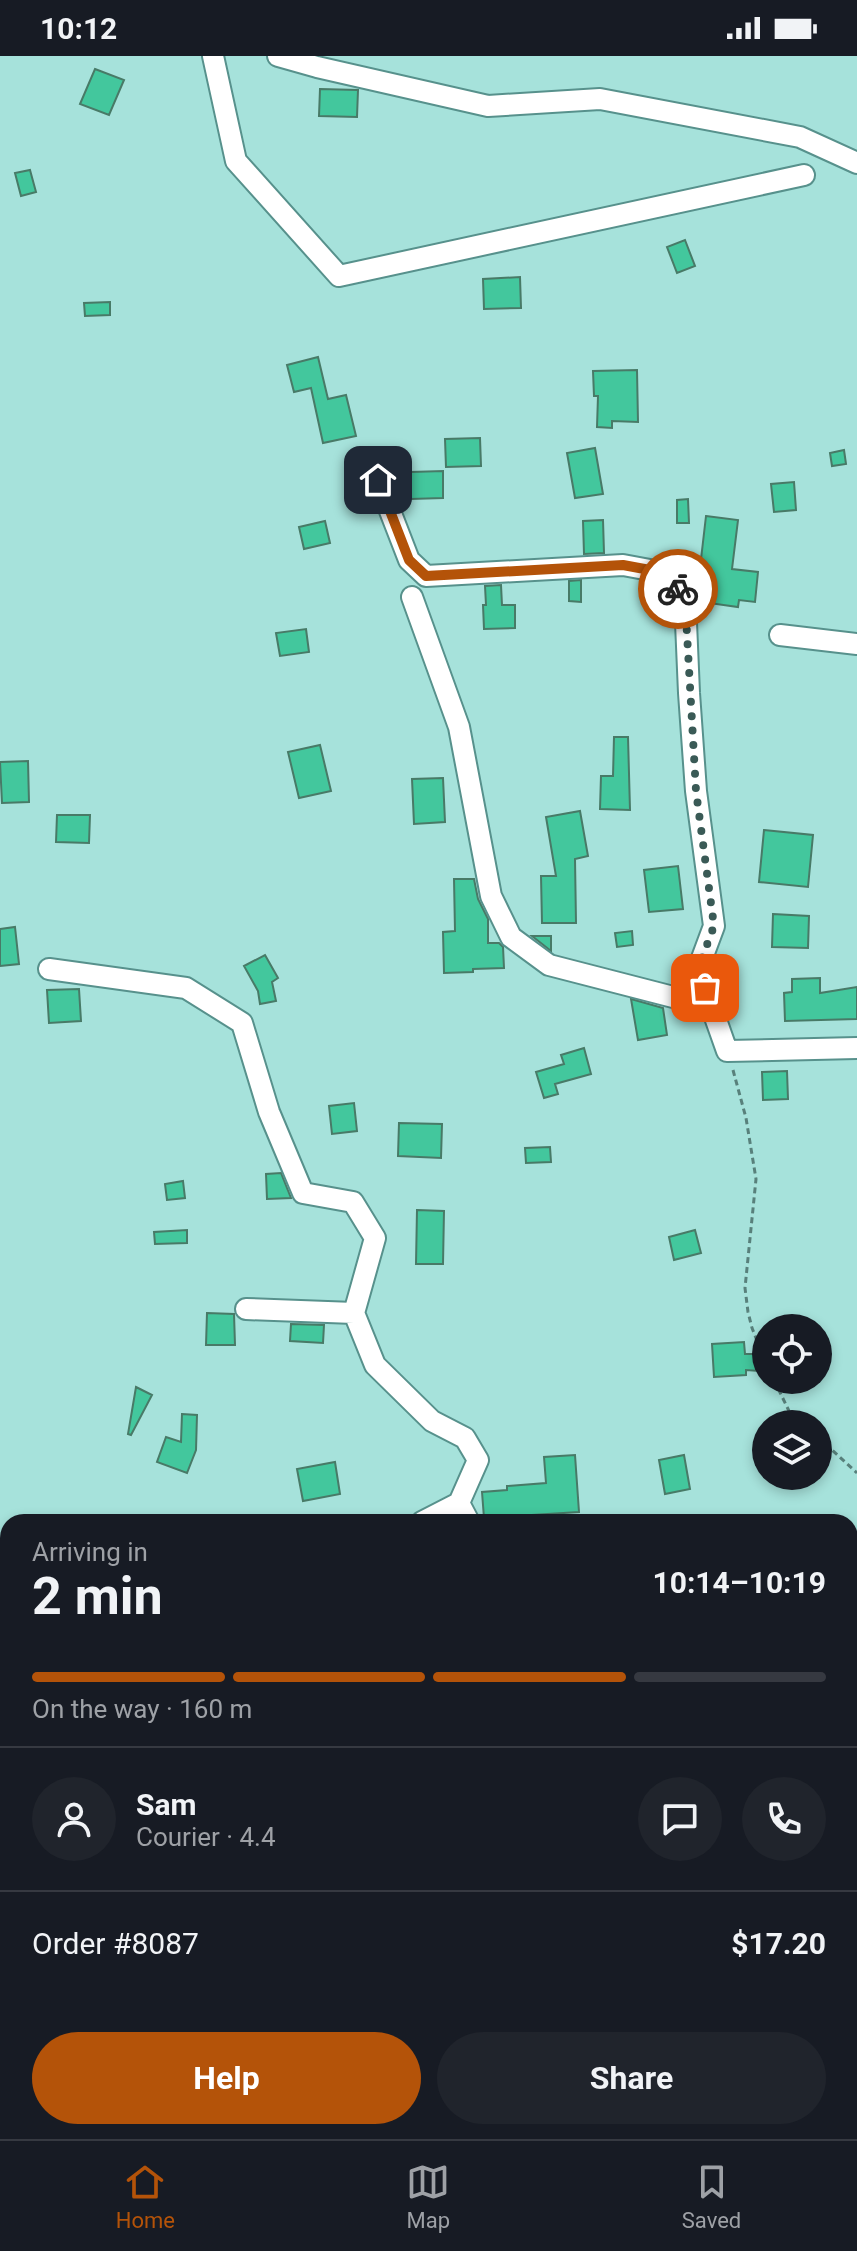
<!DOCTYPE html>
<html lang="en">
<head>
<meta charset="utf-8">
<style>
  :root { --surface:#171b24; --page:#20242c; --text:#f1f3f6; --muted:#9ea1a6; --line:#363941; --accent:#b45309 }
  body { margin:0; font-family:Roboto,sans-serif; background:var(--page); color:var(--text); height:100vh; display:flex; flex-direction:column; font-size:30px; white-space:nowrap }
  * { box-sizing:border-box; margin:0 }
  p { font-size:26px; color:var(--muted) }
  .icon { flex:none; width:44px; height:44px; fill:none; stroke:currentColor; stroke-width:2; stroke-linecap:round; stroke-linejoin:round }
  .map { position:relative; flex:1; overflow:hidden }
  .details { position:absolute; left:0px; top:1458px; width:858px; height:626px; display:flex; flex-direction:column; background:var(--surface); border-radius:24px 24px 0 0; box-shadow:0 4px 12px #0003 }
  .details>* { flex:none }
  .tools { position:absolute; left:752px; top:1258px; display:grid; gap:16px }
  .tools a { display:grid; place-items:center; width:80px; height:80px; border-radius:50%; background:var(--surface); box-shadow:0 4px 12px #0003; font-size:40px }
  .pin { position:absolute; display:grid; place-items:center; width:68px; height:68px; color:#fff; margin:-34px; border-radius:16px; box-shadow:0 4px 12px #0006 }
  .courier { position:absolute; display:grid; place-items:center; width:80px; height:80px; margin:-40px; border:6px solid #b45309; border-radius:50%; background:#fff; color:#222; box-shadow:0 2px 10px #0007 }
  .summary em { font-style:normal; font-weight:700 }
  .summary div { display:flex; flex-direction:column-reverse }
  .summary { display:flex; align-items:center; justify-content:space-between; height:136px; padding:0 32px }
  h1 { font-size:52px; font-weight:700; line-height:60px }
  .bar { display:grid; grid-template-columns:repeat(4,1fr); gap:12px 8px; align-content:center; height:96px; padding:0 32px }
  .bar i { height:10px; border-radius:6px; background:var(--line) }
  .bar .on { background:var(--accent) }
  .bar p { grid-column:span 4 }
  .line { display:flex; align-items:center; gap:20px; padding:0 32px; border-top:2px solid var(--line) }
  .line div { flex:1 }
  .round { display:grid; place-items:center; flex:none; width:84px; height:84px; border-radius:42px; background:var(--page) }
  .cta { display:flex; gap:16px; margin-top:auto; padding:16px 32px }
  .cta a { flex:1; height:92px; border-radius:48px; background:var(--accent); color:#fff; font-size:32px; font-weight:700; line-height:92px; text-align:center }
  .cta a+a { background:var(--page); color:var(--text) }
  .status { display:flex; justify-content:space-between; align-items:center; height:56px; padding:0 40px; background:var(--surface); direction:ltr }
  .status svg { height:22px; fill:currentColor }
  .menu { display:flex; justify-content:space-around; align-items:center; height:112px; border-top:2px solid var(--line); background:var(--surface); font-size:22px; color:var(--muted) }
  .menu a { display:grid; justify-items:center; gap:4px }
  .menu .on { color:var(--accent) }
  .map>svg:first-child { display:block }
  .building { fill:#43c79d; stroke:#487a67; stroke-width:2 }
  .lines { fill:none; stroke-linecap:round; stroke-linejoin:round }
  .minor-casing { stroke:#57918c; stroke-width:24 }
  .path { stroke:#58807b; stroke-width:3; stroke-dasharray:6 4; stroke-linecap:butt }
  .minor { stroke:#fff; stroke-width:20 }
  .done { stroke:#3a5a56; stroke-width:8; stroke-dasharray:0 14.4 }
  .route { stroke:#b45309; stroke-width:10 }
</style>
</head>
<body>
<div class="status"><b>10:12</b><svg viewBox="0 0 49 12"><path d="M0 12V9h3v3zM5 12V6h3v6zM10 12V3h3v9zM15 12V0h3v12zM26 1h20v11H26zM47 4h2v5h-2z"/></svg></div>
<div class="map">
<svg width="857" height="2083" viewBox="0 0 857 2083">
  <rect width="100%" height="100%" fill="#a6e2db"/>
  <path class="building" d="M 95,13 L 124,24 L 109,59 L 80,48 Z
    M 320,33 L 358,34 L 357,61 L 319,60 Z
    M 30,114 L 36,136 L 21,140 L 15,117 Z
    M 685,184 L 695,210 L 677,217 L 667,191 Z
    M 520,221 L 521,252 L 484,253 L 483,223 Z
    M 110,246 L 110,259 L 85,260 L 84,247 Z
    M 318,301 L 328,343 L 346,339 L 356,380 L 323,387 L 311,332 L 294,336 L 287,309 Z
    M 637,314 L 638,366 L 612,365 L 612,372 L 597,371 L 598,340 L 594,340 L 593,315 Z
    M 480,382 L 481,410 L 446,411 L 445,383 Z
    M 595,392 L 603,438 L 575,442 L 567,397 Z
    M 844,394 L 846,408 L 832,410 L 830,397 Z
    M 443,415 L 443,442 L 411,443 L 411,416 Z
    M 794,426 L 796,454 L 774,456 L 771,428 Z
    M 688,443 L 689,467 L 677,467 L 677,444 Z
    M 706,460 L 738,464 L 732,513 L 758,516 L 755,546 L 739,544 L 738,551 L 709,547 L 710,540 L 697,538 Z
    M 603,464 L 604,497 L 584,498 L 583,465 Z
    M 325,465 L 330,487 L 304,493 L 299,471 Z
    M 581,524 L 581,546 L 569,545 L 569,525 Z
    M 501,529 L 502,549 L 515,549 L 515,572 L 484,573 L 483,549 L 486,549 L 485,530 Z
    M 306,573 L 309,596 L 280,600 L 276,577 Z
    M 614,681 L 628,681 L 630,754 L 600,753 L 601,720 L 613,720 Z
    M 320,689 L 331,735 L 299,742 L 288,696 Z
    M 28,705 L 29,746 L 2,747 L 0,706 Z
    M 443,722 L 445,766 L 414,768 L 412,723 Z
    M 580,755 L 588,800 L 575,803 L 576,867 L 542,867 L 541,820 L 556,820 L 546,761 Z
    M 57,759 L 90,759 L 89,787 L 56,786 Z
    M 764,774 L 813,779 L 808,831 L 759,826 Z
    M 678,810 L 683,853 L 649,856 L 644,814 Z
    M 454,823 L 474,823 L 478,843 L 488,863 L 488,887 L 499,887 L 503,891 L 504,912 L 473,913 L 473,916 L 444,917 L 443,876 L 455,875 Z
    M 773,858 L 809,860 L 808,892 L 772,891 Z
    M 15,871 L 19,908 L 0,910 L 0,873 Z
    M 632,875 L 633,889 L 617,891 L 615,877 Z
    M 532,880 L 551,880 L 551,895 Z
    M 265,899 L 278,922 L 272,926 L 276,945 L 260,948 L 258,935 L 244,910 Z
    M 820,922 L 820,937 L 857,931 L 857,963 L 785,965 L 784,937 L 792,936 L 792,923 Z
    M 79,933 L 81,965 L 49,967 L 47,934 Z
    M 631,943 L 663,952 L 667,979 L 638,984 Z
    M 584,992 L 591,1018 L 555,1028 L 558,1038 L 544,1042 L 536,1016 L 564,1008 L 561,999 Z
    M 787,1015 L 788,1043 L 763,1044 L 762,1016 Z
    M 354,1047 L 357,1075 L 332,1078 L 329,1050 Z
    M 399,1067 L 442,1068 L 441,1102 L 398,1100 Z
    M 550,1091 L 551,1106 L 526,1107 L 525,1092 Z
    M 281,1117 L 291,1142 L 267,1143 L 266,1118 Z
    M 183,1125 L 185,1142 L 167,1144 L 165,1128 Z
    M 417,1154 L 444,1155 L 443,1208 L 416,1208 Z
    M 187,1174 L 187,1187 L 155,1188 L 154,1176 Z
    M 695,1174 L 701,1197 L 674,1204 L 669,1181 Z
    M 207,1257 L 234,1258 L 235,1289 L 206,1289 Z
    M 291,1268 L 324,1269 L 323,1287 L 290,1285 Z
    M 744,1286 L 745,1298 L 759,1298 L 759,1315 L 746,1314 L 746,1319 L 714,1321 L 712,1288 Z
    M 136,1331 L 152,1339 L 131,1379 L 128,1378 Z
    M 182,1358 L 197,1359 L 196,1394 L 187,1417 L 157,1406 L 166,1381 L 181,1386 Z
    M 575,1399 L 579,1456 L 484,1462 L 482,1436 L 507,1434 L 507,1430 L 546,1427 L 544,1401 Z
    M 684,1399 L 690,1433 L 665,1438 L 659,1404 Z
    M 335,1406 L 340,1438 L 303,1445 L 297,1413 Z"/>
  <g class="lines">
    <g class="minor-casing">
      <path id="minor" d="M 213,0 L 236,105 L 339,220 L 804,119
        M 278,0 L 317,11 L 488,50 L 600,43 L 800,81 L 857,107
        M 378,424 L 409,504 L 426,520 L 623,509 L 666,517 L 685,543 L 689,637 L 696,735 L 714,870 L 698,913 L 727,995 L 857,992
        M 412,541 L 459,671 L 491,840 L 511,881 L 549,909 L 712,951
        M 780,579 L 857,588
        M 49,913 L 186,932 L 242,967 L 269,1056 L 303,1137 L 353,1146 L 375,1182 L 354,1257 L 375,1309 L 432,1365 L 465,1382 L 478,1404 L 459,1447 L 422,1466
        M 246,1253 L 354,1257
        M 459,1447 L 469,1466
        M 850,1770 L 857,1770"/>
    </g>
    <path class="path" d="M 733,1014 L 746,1062 L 756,1123 L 745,1232 L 748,1256 L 752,1272 L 766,1307
      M 774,1324 L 789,1355 L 798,1368
      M 818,1381 L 857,1417"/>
    <use href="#minor" class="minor"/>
  </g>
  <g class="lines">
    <path class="done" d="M 678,533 L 685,543 L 696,735 L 714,870 L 698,913 L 705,932"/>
    <path class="route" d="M 378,424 L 409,504 L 426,520 L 623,509 L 666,517 L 678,533"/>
  </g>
</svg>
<div class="tools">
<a><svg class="icon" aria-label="locate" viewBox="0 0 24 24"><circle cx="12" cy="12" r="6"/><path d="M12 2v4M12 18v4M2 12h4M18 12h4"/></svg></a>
<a><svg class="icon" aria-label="layers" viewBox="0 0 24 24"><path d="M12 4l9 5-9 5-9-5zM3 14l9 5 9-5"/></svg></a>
</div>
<div class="pin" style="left:705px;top:932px;background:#ea580c"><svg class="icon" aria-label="bag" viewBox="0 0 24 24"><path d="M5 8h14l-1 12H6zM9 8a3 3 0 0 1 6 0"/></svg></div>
<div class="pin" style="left:378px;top:424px;background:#1f2937"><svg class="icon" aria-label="home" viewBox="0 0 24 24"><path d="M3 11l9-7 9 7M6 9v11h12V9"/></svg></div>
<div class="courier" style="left:678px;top:533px"><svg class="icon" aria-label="bike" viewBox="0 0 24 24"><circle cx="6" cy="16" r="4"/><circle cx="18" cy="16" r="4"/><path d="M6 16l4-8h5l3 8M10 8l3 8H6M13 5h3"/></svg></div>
<section class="details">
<div class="summary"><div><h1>2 min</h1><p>Arriving in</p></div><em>10:14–10:19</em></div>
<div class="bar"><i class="on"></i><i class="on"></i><i class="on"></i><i></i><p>On the way · 160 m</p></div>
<div class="line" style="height:144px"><a class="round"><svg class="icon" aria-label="person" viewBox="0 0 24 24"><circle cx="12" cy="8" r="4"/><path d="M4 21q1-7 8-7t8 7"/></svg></a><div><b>Sam</b><p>Courier · 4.4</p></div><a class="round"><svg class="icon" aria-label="chat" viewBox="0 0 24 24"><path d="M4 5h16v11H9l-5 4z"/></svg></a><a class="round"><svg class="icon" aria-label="phone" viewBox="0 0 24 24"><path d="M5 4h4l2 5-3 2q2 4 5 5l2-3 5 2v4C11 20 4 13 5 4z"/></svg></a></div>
<div class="line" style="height:104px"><div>Order #8087</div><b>$17.20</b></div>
<div class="cta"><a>Help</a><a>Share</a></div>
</section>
</div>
<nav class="menu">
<a class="on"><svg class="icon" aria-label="home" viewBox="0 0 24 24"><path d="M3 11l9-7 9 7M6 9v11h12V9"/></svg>Home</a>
<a><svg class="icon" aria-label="map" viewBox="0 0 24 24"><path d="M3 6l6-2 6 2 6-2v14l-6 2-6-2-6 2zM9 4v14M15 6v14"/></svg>Map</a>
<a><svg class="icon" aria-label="saved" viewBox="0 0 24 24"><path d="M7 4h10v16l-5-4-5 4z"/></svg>Saved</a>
</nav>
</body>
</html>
